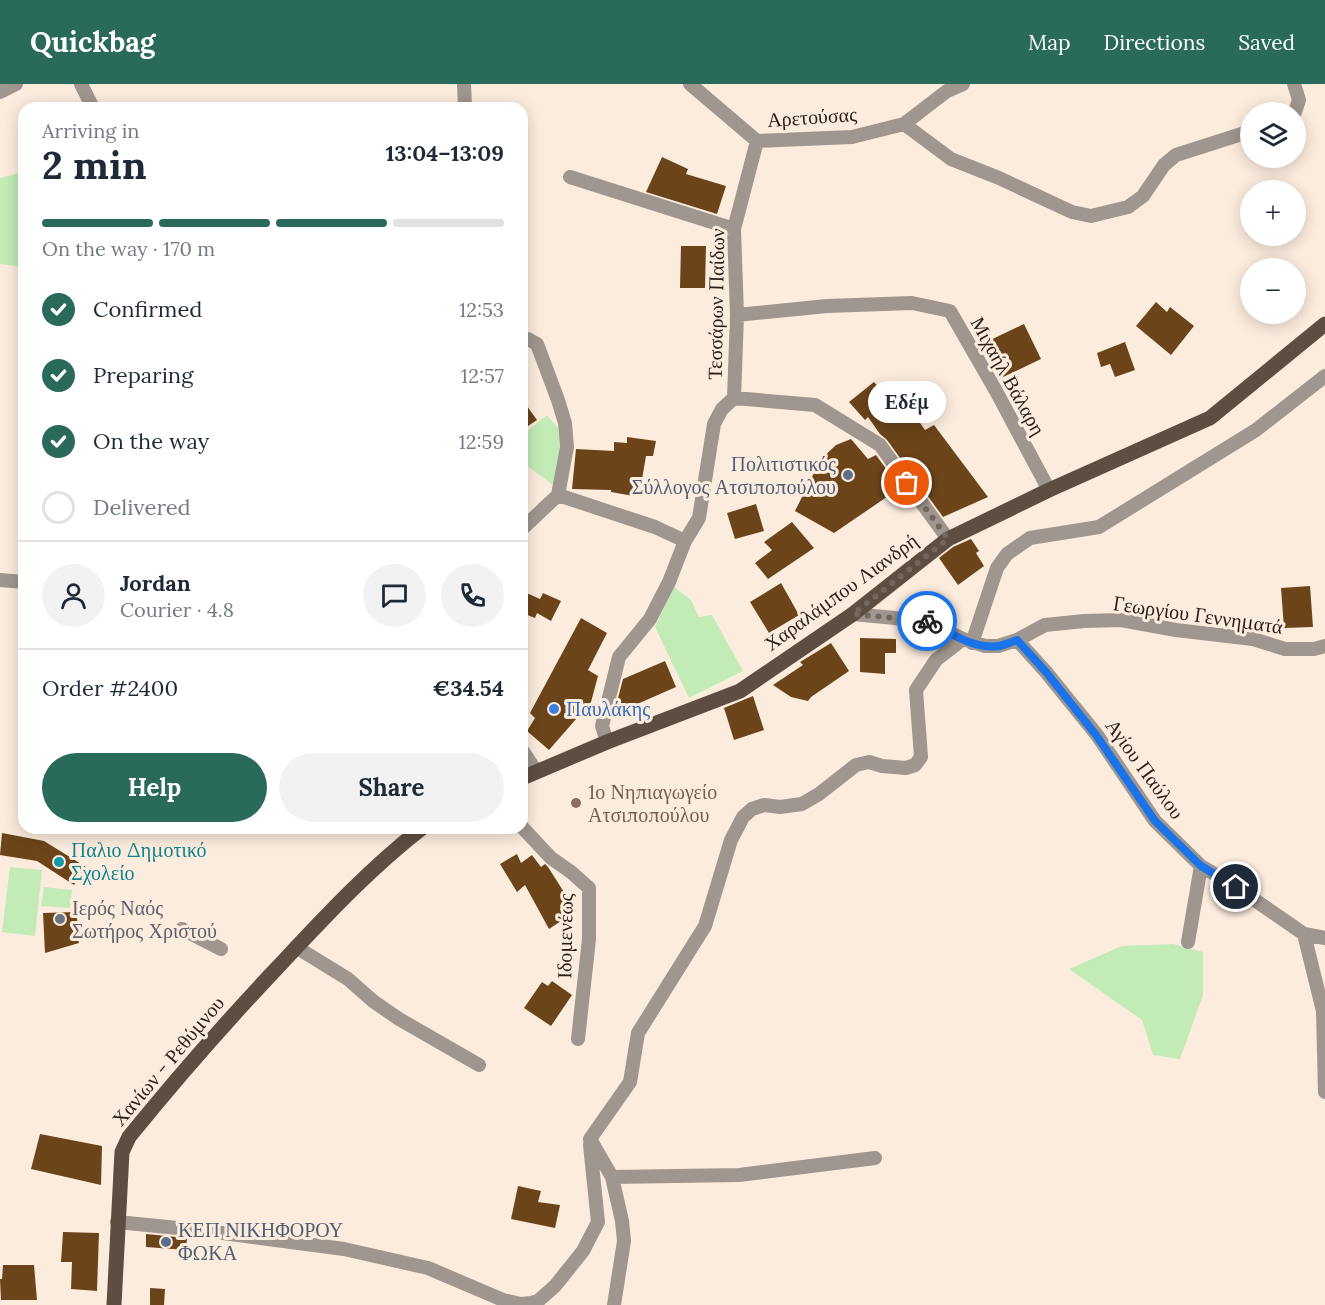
<!DOCTYPE html>
<html lang="en">
<head>
<meta charset="utf-8">
<style>
  :root { --surface:#fff; --page:#f2f2f3; --text:#1f2937; --muted:#747a83; --line:#e0e1e3; --accent:#296a5a }
  body { margin:0; font-family:Lora,serif; background:var(--page); color:var(--text); height:100vh; display:flex; flex-direction:column; font-size:22px; white-space:nowrap }
  * { box-sizing:border-box; margin:0 }
  p { font-size:20px; color:var(--muted) }
  .icon { flex:none; width:33px; height:33px; fill:none; stroke:currentColor; stroke-width:2; stroke-linecap:round; stroke-linejoin:round }
  .map { position:relative; flex:1; overflow:hidden }
  .drawer { position:absolute; left:18px; top:18px; width:510px; height:732px; display:flex; flex-direction:column; background:var(--surface); border-radius:18px; box-shadow:0 3px 15px #0003 }
  .drawer>* { flex:none }
  .buttons { position:absolute; left:1240px; top:18px; display:grid; gap:12px }
  .buttons a { display:grid; place-items:center; width:66px; height:66px; border-radius:50%; background:var(--surface); box-shadow:0 3px 15px #0003; font-size:30px }
  .pin { position:absolute; display:grid; place-items:center; width:51px; height:51px; color:#fff; margin:-26px; border:3px solid #fff; border-radius:50%; box-shadow:0 2px 6px #0007 }
  .courier { position:absolute; display:grid; place-items:center; width:60px; height:60px; margin:-30px; border:4px solid #1a73e8; border-radius:50%; background:#fff; color:#222; box-shadow:0 2px 8px #0007 }
  .bubble { position:absolute; height:42px; border-radius:21px; background:var(--surface); box-shadow:0 3px 15px #0003; font-size:20px; font-weight:700; line-height:42px; text-align:center }
  .overview em { font-style:normal; font-weight:700 }
  .overview div { display:flex; flex-direction:column-reverse }
  .overview { display:flex; align-items:center; justify-content:space-between; height:102px; padding:0 24px }
  h1 { font-size:39px; font-weight:700; line-height:45px }
  .bar { display:grid; grid-template-columns:repeat(4,1fr); gap:9px 6px; align-content:center; height:72px; padding:0 24px }
  .bar i { height:8px; border-radius:4px; background:var(--line) }
  .bar .on { background:var(--accent) }
  .bar p { grid-column:span 4 }
  .line { display:flex; align-items:center; gap:15px; padding:0 24px; border-top:2px solid var(--line) }
  .line div { flex:1 }
  .round { display:grid; place-items:center; flex:none; width:63px; height:63px; border-radius:32px; background:var(--page) }
  ol { padding:0 24px; list-style:none }
  li { display:flex; align-items:center; gap:18px; height:66px }
  li p { margin-inline-start:auto }
  li .icon { padding:6px; border-radius:50%; background:var(--accent); color:#fff; stroke-width:4 }
  li:last-child { color:var(--muted) }
  li i { width:33px; height:33px; border:3px solid var(--line); border-radius:50% }
  .action { display:flex; gap:12px; margin-top:auto; padding:12px 24px }
  .action a { flex:1; height:69px; border-radius:36px; background:var(--accent); color:#fff; font-size:24px; font-weight:700; line-height:69px; text-align:center }
  .action a+a { background:var(--page); color:var(--text) }
  header { display:flex; align-items:center; gap:36px; box-sizing:border-box; height:84px; padding:0 30px; background:var(--accent); color:#fff }
  header strong { font-size:28px }
  nav { display:flex; gap:33px; margin-inline-start:auto; font-size:21px }
  .map>svg:first-child { display:block }
  .green { fill:#c2ebb6 }
  .building { fill:#6b441a }
  .lines { fill:none; stroke-linecap:round; stroke-linejoin:round }
  .minor { stroke:#9f968f; stroke-width:14 }
  .primary { stroke:#5d4e42; stroke-width:15 }
  .done { stroke:#71675d; stroke-width:6; stroke-dasharray:0 10.8 }
  .route { stroke:#1a73e8; stroke-width:8 }
  .service-dot { fill:#5c6f8a; stroke:#fcecde; stroke-width:2 }
  .shop-dot { fill:#3f7fe0; stroke:#fcecde; stroke-width:2 }
  .education-dot { fill:#8d6e63; stroke:#fcecde; stroke-width:2 }
  .culture-dot { fill:#0f9aa8; stroke:#fcecde; stroke-width:2 }
  .worship-dot { fill:#6b7280; stroke:#fcecde; stroke-width:2 }
  .labels { text-anchor:middle; stroke-width:6; stroke-linejoin:round; paint-order:stroke }
  .street-label { font-size:20px; fill:#261f18; stroke:#fcecde }
  .service-label { font-size:20px; fill:#4e5e75; stroke:#fcecde; text-anchor:end }
  .shop-label { font-size:20px; fill:#366cbe; stroke:#fcecde; text-anchor:start }
  .education-label { font-size:20px; fill:#785e54; stroke:#fcecde; text-anchor:start }
  .culture-label { font-size:20px; fill:#0d838f; stroke:#fcecde; text-anchor:start }
  .worship-label { font-size:20px; fill:#5b616d; stroke:#fcecde; text-anchor:start }
</style>
</head>
<body>
<header>
<strong>Quickbag</strong>
<nav><a>Map</a><a>Directions</a><a>Saved</a></nav>
</header>
<div class="map">
<svg width="1325" height="1221" viewBox="0 0 1325 1221">
  <rect width="100%" height="100%" fill="#fcecde"/>
  <path class="green" d="M 24,88 L 24,183 L 0,180 L 0,94 Z
    M 547,331 L 558,344 L 560,369 L 553,401 L 522,378 L 522,351 Z
    M 674,503 L 691,516 L 699,533 L 712,531 L 743,587 L 689,614 L 655,543 Z
    M 10,783 L 42,786 L 35,852 L 2,848 Z
    M 44,803 L 72,806 L 70,824 L 41,822 Z
    M 1173,860 L 1203,868 L 1203,911 L 1180,975 L 1153,971 L 1142,936 L 1069,885 L 1122,862 Z"/>
  <path class="building" d="M 662,73 L 688,85 L 686,90 L 726,102 L 717,130 L 646,108 Z
    M 681,162 L 706,162 L 705,204 L 680,204 Z
    M 1156,218 L 1167,228 L 1170,223 L 1194,242 L 1171,271 L 1136,242 Z
    M 1024,240 L 1041,275 L 1001,294 L 984,259 Z
    M 1125,258 L 1135,286 L 1115,293 L 1110,280 L 1101,283 L 1097,269 Z
    M 874,298 L 891,318 L 901,311 L 925,346 L 934,341 L 988,413 L 943,433 L 887,356 L 880,350 L 868,333 L 865,336 L 849,318 Z
    M 522,315 L 537,336 L 522,346 Z
    M 627,353 L 656,357 L 653,372 L 646,372 L 639,413 L 611,408 L 611,406 L 572,405 L 576,365 L 614,367 L 614,358 L 627,359 Z
    M 851,355 L 868,375 L 876,371 L 900,404 L 834,449 L 795,427 L 821,375 L 836,361 Z
    M 756,420 L 764,447 L 735,455 L 727,429 Z
    M 792,438 L 814,464 L 768,495 L 755,479 L 772,466 L 764,458 Z
    M 971,455 L 979,467 L 976,469 L 984,482 L 958,501 L 939,474 L 953,463 Z
    M 781,499 L 799,531 L 769,549 L 750,518 Z
    M 1310,502 L 1313,543 L 1284,544 L 1281,504 Z
    M 522,507 L 540,515 L 543,509 L 561,517 L 551,537 L 537,529 L 535,534 L 522,529 Z
    M 581,534 L 607,549 L 588,586 L 598,592 L 591,618 L 549,666 L 527,647 L 535,634 L 530,629 Z
    M 860,554 L 896,555 L 896,569 L 885,569 L 885,590 L 860,588 Z
    M 831,559 L 849,587 L 811,613 L 808,617 L 791,613 L 773,601 L 803,581 L 800,578 Z
    M 665,577 L 676,603 L 619,628 L 616,622 L 623,595 Z
    M 753,612 L 764,646 L 734,656 L 724,624 Z
    M 2,749 L 44,757 L 86,783 L 74,801 L 37,777 L 0,771 Z
    M 517,770 L 521,779 L 532,771 L 541,783 L 545,780 L 548,783 L 576,827 L 549,845 L 525,801 L 517,808 L 500,780 Z
    M 76,828 L 78,842 L 75,842 L 79,859 L 45,869 L 43,829 Z
    M 552,897 L 572,911 L 551,942 L 524,924 L 542,898 L 548,902 Z
    M 40,1050 L 102,1062 L 101,1101 L 31,1085 Z
    M 518,1102 L 541,1107 L 538,1118 L 560,1121 L 555,1144 L 511,1135 Z
    M 63,1148 L 99,1149 L 97,1207 L 71,1205 L 72,1178 L 61,1178 Z
    M 146,1150 L 187,1154 L 186,1166 L 146,1163 Z
    M 3,1181 L 34,1181 L 37,1216 L 1,1216 L 0,1195 L 2,1195 Z
    M 150,1204 L 165,1205 L 164,1221 L 150,1221 Z"/>
  <g class="lines">
    <path class="minor" d="M 81,0 L 93,24
      M 464,0 L 465,24
      M 690,0 L 757,57
      M 1294,0 L 1299,16 L 1295,28
      M 0,8 L 16,0
      M 904,40 L 951,75 L 999,94 L 1072,128 L 1091,132 L 1128,123 L 1135,118 L 1143,112 L 1164,81 L 1176,71 L 1251,47
      M 757,57 L 852,53 L 904,40 L 947,7 L 963,0
      M 570,93 L 734,145
      M 737,231 L 827,222 L 912,219 L 950,227 L 996,307 L 1049,406
      M 522,255 L 528,255 L 537,260 L 558,316 L 565,339 L 567,363 L 558,411 L 522,445
      M 734,314 L 815,321 L 880,361 L 948,455
      M 558,411 L 655,443 L 685,457
      M 0,496 L 24,498
      M 853,530 L 926,537 L 963,555 L 985,562 L 998,562 L 1017,556 L 1045,541 L 1084,537 L 1121,536 L 1176,546 L 1253,555 L 1285,565 L 1314,565 L 1325,562
      M 1017,556 L 1046,588 L 1097,651 L 1155,737 L 1201,782 L 1236,803 L 1304,850 L 1323,927 L 1325,1008
      M 972,559 L 997,484 L 1007,470 L 1030,454 L 1099,443 L 1256,346 L 1325,292
      M 607,658 L 602,642 L 619,573 L 650,535 L 669,498 L 685,457 L 699,434 L 714,340 L 722,325 L 734,314 L 737,231 L 734,145 L 757,57
      M 522,666 L 536,687
      M 522,743 L 551,774 L 571,788 L 589,804 L 589,855 L 578,955
      M 182,845 L 221,865
      M 1304,850 L 1325,854
      M 1188,858 L 1201,782
      M 296,863 L 348,895 L 373,917 L 399,935 L 479,981
      M 612,1093 L 739,1091 L 875,1074
      M 117,1138 L 208,1147 L 344,1165 L 428,1184 L 503,1216 L 521,1220 L 531,1219 L 538,1217 L 555,1202 L 583,1167 L 598,1138 L 590,1061
      M 614,1221 L 624,1157 L 622,1137 L 612,1093 L 590,1055 L 630,998 L 638,949 L 705,842 L 731,756 L 743,733 L 752,725 L 764,721 L 780,723 L 802,720 L 819,710 L 856,681 L 869,678 L 882,682 L 906,684 L 915,681 L 921,673 L 916,606 L 936,576 L 963,555"/>
    <path class="primary" d="M 522,694 L 607,658 L 740,607 L 853,530 L 948,455 L 1049,406 L 1210,334 L 1325,240
      M 114,1221 L 122,1068 L 129,1053 C 176,995 226,938 277,884 C 323,835 369,785 422,744"/>
  </g>
  <g class="lines">
    <path class="done" d="M 907,399 L 948,455 L 853,530 L 927,537"/>
    <path class="route" d="M 927,537 C 947,547 974,566 999,562 C 1005,561 1011,558 1017,556 L 1046,588 L 1096,651 L 1155,737 L 1201,782 L 1236,803"/>
  </g>
  <g class="service-dot">
    <circle cx="848" cy="391" r="6"/>
    <circle cx="166" cy="1158" r="6"/>
  </g>
  <circle class="shop-dot" cx="554" cy="625" r="6"/>
  <circle class="education-dot" cx="576" cy="719" r="6"/>
  <circle class="culture-dot" cx="59" cy="778" r="6"/>
  <circle class="worship-dot" cx="60" cy="835" r="6"/>
  <g class="labels">
    <g class="street-label">
      <text transform="translate(812 33) rotate(-4)" y="7">Αρετούσας</text>
      <text transform="translate(716 220) rotate(-89)" y="7">Τεσσάρων Παίδων</text>
      <text transform="translate(1008 292) rotate(61)" y="7">Μιχαήλ Βάλαρη</text>
      <text transform="translate(841 508) rotate(-36)" y="7">Χαραλάμπου Λιανδρή</text>
      <text transform="translate(1198 531) rotate(8)" y="7">Γεωργίου Γεννηματά</text>
      <text transform="translate(1145 685) rotate(54)" y="7">Αγίου Παύλου</text>
      <text transform="translate(565 852) rotate(-89)" y="7">Ιδομενέως</text>
      <text transform="translate(168 977) rotate(-50)" y="7">Χανίων - Ρεθύμνου</text>
    </g>
    <g class="service-label">
      <text x="836" y="387">Πολιτιστικός<tspan x="836" dy="23">Σύλλογος Ατσιποπούλου</tspan></text>
      <text x="178" y="1153" text-anchor="start">ΚΕΠ ΝΙΚΗΦΟΡΟΥ<tspan x="178" dy="23">ΦΩΚΑ</tspan></text>
    </g>
    <g class="shop-label">
      <text x="566" y="632">Παυλάκης</text>
    </g>
    <g class="education-label">
      <text x="588" y="715">1ο Νηπιαγωγείο<tspan x="588" dy="23">Ατσιποπούλου</tspan></text>
    </g>
    <g class="culture-label">
      <text x="71" y="773">Παλιο Δημοτικό<tspan x="71" dy="23">Σχολείο</tspan></text>
    </g>
    <g class="worship-label">
      <text x="72" y="831">Ιερός Ναός<tspan x="72" dy="23">Σωτήρος Χριστού</tspan></text>
    </g>
  </g>
</svg>
<div class="buttons">
<a><svg class="icon" aria-label="layers" viewBox="0 0 24 24"><path d="M12 4l9 5-9 5-9-5zM3 14l9 5 9-5"/></svg></a>
<a>+</a>
<a>−</a>
</div>
<div class="pin" style="left:907px;top:399px;background:#ea580c"><svg class="icon" aria-label="bag" viewBox="0 0 24 24"><path d="M5 8h14l-1 12H6zM9 8a3 3 0 0 1 6 0"/></svg></div>
<div class="pin" style="left:1236px;top:803px;background:#1f2937"><svg class="icon" aria-label="home" viewBox="0 0 24 24"><path d="M3 11l9-7 9 7M6 9v11h12V9"/></svg></div>
<div class="courier" style="left:927px;top:537px"><svg class="icon" aria-label="bike" viewBox="0 0 24 24"><circle cx="6" cy="16" r="4"/><circle cx="18" cy="16" r="4"/><path d="M6 16l4-8h5l3 8M10 8l3 8H6M13 5h3"/></svg></div>
<div class="bubble" style="left:868px;top:297px;width:78px">Εδέμ</div>
<section class="drawer">
<div class="overview"><div><h1>2 min</h1><p>Arriving in</p></div><em>13:04–13:09</em></div>
<div class="bar"><i class="on"></i><i class="on"></i><i class="on"></i><i></i><p>On the way · 170 m</p></div>
<ol>
<li><svg class="icon" aria-label="check" viewBox="0 0 24 24"><path d="M5 12l5 5 9-10"/></svg>Confirmed<p>12:53</p></li>
<li><svg class="icon" aria-label="check" viewBox="0 0 24 24"><path d="M5 12l5 5 9-10"/></svg>Preparing<p>12:57</p></li>
<li><svg class="icon" aria-label="check" viewBox="0 0 24 24"><path d="M5 12l5 5 9-10"/></svg>On the way<p>12:59</p></li>
<li><i></i>Delivered</li>
</ol>
<div class="line" style="height:108px"><a class="round"><svg class="icon" aria-label="person" viewBox="0 0 24 24"><circle cx="12" cy="8" r="4"/><path d="M4 21q1-7 8-7t8 7"/></svg></a><div><b>Jordan</b><p>Courier · 4.8</p></div><a class="round"><svg class="icon" aria-label="chat" viewBox="0 0 24 24"><path d="M4 5h16v11H9l-5 4z"/></svg></a><a class="round"><svg class="icon" aria-label="phone" viewBox="0 0 24 24"><path d="M5 4h4l2 5-3 2q2 4 5 5l2-3 5 2v4C11 20 4 13 5 4z"/></svg></a></div>
<div class="line" style="height:78px"><div>Order #2400</div><b>€34.54</b></div>
<div class="action"><a>Help</a><a>Share</a></div>
</section>
</div>
</body>
</html>
